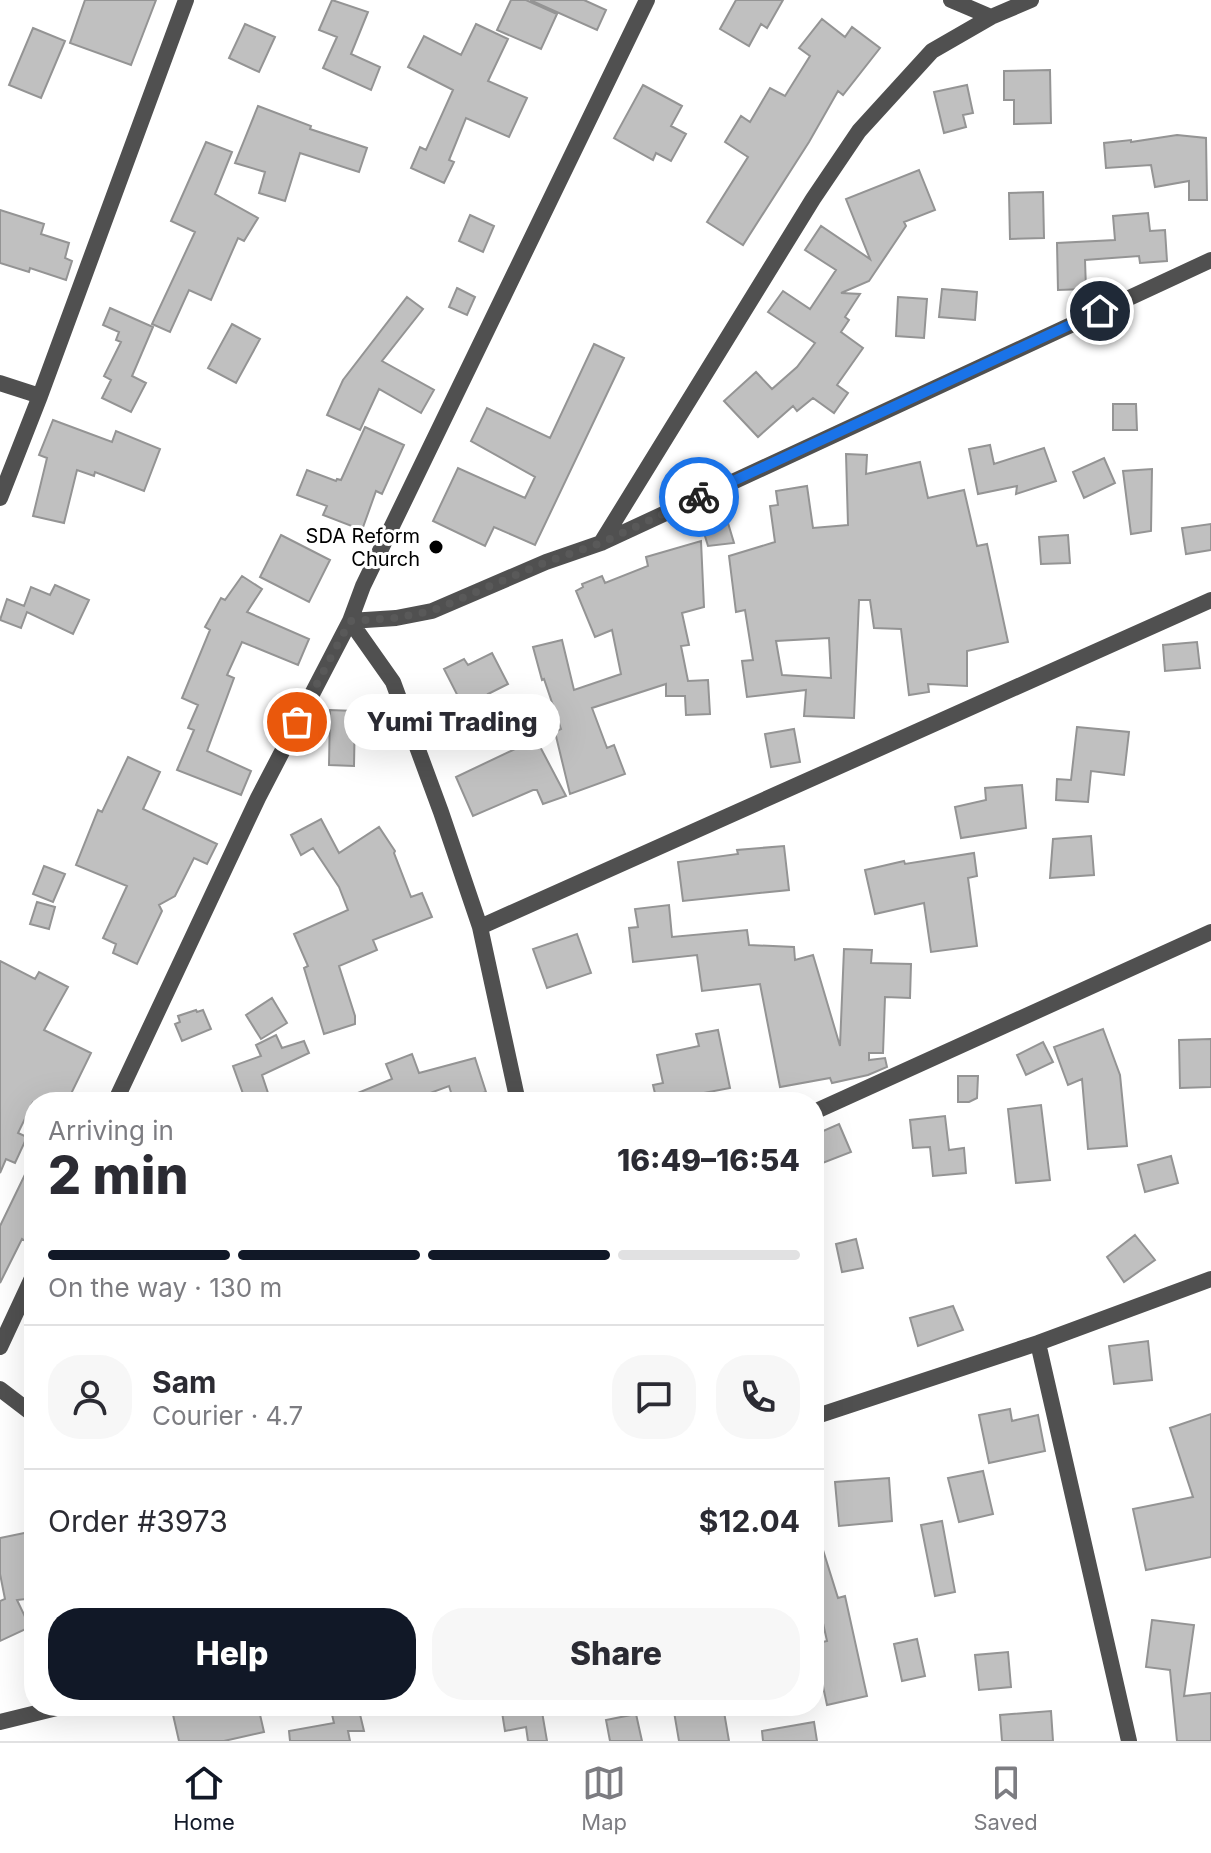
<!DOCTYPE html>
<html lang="en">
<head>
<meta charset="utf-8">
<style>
  :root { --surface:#fff; --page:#f7f7f7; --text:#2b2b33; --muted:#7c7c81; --line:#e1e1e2; --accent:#111827 }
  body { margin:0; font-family:Inter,sans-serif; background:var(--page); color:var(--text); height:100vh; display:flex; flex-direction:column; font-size:30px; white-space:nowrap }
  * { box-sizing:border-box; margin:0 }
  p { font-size:26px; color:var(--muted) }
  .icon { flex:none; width:44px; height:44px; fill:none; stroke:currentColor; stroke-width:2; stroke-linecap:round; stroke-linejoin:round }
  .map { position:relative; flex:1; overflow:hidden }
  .drawer { position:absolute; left:24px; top:1092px; width:800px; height:624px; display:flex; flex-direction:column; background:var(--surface); border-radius:32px; box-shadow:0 8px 32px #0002 }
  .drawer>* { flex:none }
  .pin { position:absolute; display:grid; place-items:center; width:68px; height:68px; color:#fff; margin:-34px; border:4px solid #fff; border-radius:50%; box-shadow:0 2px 8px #0007 }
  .courier { position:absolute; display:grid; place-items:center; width:80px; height:80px; margin:-40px; border:6px solid #1a73e8; border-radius:50%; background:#fff; color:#222; box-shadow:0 2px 10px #0007 }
  .bubble { position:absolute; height:56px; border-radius:28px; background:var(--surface); box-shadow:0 8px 32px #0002; font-size:26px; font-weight:800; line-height:56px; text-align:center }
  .head em { font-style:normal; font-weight:800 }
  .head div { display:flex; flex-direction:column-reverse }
  .head { display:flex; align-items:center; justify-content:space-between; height:136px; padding:0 24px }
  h1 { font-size:52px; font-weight:800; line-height:60px }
  .bar { display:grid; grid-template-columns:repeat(4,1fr); gap:12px 8px; align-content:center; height:96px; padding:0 24px }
  .bar i { height:10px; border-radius:6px; background:var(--line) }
  .bar .active { background:var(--accent) }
  .bar p { grid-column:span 4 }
  .line { display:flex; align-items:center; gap:20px; padding:0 24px; border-top:2px solid var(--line) }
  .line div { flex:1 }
  .round { display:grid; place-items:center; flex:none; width:84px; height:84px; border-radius:32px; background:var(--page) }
  .button { display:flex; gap:16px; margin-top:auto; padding:16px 24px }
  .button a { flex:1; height:92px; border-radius:32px; background:var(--accent); color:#fff; font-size:32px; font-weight:800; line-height:92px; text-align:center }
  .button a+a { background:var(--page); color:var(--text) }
  .menu { display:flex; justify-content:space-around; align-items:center; height:112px; border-top:2px solid var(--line); background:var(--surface); font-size:22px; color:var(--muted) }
  .menu a { display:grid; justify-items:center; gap:4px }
  .menu .active { color:var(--accent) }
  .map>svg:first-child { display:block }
  .building { fill:#c0c0c0; stroke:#949494; stroke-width:2; fill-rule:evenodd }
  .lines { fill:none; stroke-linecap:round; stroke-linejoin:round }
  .minor { stroke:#505050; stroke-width:16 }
  .done { stroke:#595959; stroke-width:8; stroke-dasharray:0 14.4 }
  .route { stroke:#1a73e8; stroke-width:10 }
  .poi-dot { fill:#000; stroke:#fff; stroke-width:3 }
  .labels { text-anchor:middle; stroke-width:6; stroke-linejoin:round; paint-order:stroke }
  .poi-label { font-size:20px; fill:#000; stroke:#fff; text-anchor:end }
</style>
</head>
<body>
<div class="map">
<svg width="1211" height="1741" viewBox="0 0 1211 1741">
  <rect width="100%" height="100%" fill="#fff"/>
  <path class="building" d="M 85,0 L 156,0 L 131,65 L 70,43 Z
    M 332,0 L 368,12 L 351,54 L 380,67 L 371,90 L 323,68 L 337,37 L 319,30 Z
    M 511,0 L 526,0 L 557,14 L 541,49 L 497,30 Z
    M 530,0 L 584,0 L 606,10 L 597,30 Z
    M 736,0 L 783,0 L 767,28 L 761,24 L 749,46 L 720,29 Z
    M 822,19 L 845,37 L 852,27 L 880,48 L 843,95 L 838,91 L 809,142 L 743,245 L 707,222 L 748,157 L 725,142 L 741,116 L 750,122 L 770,88 L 785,96 L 810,56 L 799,48 Z
    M 245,24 L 275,37 L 259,72 L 229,58 Z
    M 476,24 L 508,39 L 488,81 L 527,98 L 509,137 L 466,118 L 449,160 L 454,162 L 444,183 L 411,168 L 420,147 L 426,150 L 453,90 L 408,67 L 424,36 L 461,55 Z
    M 33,28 L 65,41 L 41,98 L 9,85 Z
    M 1050,70 L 1051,123 L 1014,124 L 1014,100 L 1004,100 L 1004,71 Z
    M 643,85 L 682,106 L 671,126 L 686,134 L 671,161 L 656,153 L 653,160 L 614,138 Z
    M 967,85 L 973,113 L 963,115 L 966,127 L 944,133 L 934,92 Z
    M 258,106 L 311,126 L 310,129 L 367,148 L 359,172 L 300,153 L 285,201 L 259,193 L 265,172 L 235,163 Z
    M 1177,135 L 1206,138 L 1207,200 L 1189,200 L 1189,181 L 1155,187 L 1151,165 L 1106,168 L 1104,143 L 1131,140 L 1131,142 Z
    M 206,142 L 232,152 L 215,194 L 258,218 L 244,241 L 238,238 L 211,300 L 189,290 L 170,332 L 152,324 L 195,232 L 171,221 Z
    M 919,170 L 935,210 L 904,222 L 906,226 L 869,281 L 841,293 L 860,294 L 845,317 L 849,320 L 841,332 L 863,348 L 837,385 L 848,393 L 834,413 L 813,398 L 797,411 L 793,406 L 758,437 L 724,401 L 756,372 L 772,389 L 797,367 L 815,343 L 768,312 L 783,291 L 810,309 L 836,270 L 805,250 L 821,226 L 870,259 L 846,199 Z
    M 1043,192 L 1044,238 L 1010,239 L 1009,193 Z
    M 0,210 L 44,224 L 41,234 L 69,243 L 65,258 L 72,261 L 66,280 L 30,268 L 29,272 L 0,263 Z
    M 1148,213 L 1150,231 L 1165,230 L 1167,261 L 1140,263 L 1139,256 L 1085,260 L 1086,289 L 1058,290 L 1057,243 L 1115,240 L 1113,216 Z
    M 470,215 L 494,226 L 483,252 L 459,241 Z
    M 457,288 L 475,297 L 467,315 L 449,307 Z
    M 942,289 L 977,292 L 975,320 L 939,317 Z
    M 407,297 L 423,309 L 382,361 L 434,390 L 421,413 L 379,389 L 360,430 L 327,415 L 343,380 Z
    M 898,297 L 927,299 L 924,338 L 896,336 Z
    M 110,308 L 153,327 L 132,376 L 146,383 L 131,412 L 102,398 L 111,380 L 104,376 L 121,342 L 116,340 L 119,332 L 103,325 Z
    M 232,324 L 260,339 L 236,383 L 208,368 Z
    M 594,344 L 624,358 L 535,545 L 494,527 L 485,546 L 433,521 L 458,468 L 525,498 L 535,477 L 471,441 L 487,408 L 550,438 Z
    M 1113,404 L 1136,404 L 1137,430 L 1113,430 Z
    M 53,420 L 112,442 L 116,431 L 160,449 L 144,491 L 95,472 L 94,476 L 77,470 L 64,523 L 33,516 L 47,458 L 39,455 Z
    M 365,427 L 404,445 L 382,494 L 376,491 L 362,530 L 323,515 L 327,506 L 297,495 L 307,470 L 336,481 L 337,479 L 341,480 Z
    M 990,445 L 994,464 L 1044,448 L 1056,481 L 1016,494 L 1017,486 L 978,494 L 969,449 Z
    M 846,454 L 867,455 L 866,474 L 920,462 L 928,498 L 964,490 L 977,546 L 987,544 L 1008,642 L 967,651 L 967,686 L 928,684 L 929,692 L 909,695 L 901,629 L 874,628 L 870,600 L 859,600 L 854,718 L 804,716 L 806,690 L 747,697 L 742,661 L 753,660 L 745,610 L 736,612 L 729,556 L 775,542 L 770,506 L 778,505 L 776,491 L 807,486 L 813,528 L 848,525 ZM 829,638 L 831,678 L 782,675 L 776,641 Z
    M 1104,458 L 1115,483 L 1084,498 L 1073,472 Z
    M 1152,469 L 1151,531 L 1131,534 L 1123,471 Z
    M 725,513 L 734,543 L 708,546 L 700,520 Z
    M 1211,524 L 1211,550 L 1186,554 L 1182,528 Z
    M 281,535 L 330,560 L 309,602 L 260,577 Z
    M 1068,535 L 1070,563 L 1041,564 L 1039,537 Z
    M 701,541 L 704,607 L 682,613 L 689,645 L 681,646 L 688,681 L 708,680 L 710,714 L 686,715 L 685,696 L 666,696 L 666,684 L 592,708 L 607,748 L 614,745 L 625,774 L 570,794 L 555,732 L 561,729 L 544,679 L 542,680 L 533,647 L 562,640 L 574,690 L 621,674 L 612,630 L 595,637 L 576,591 L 583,587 L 582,584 L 602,576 L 605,583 L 648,566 L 646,557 Z
    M 242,576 L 262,589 L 247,612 L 309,639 L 298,665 L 242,642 L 227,675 L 234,678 L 207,751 L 251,771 L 241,795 L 177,770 L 194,730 L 188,728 L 198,705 L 182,698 L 210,630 L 205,627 L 221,598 L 225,600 Z
    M 55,585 L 89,600 L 73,634 L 27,612 L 21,628 L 0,620 L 7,599 L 24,606 L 31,587 L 50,595 Z
    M 1197,642 L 1200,668 L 1165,671 L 1163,645 Z
    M 492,653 L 508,684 L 488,694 L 493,703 L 468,716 L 444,669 L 464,659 L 468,665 Z
    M 330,710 L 355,711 L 354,766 L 329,765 Z
    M 1077,727 L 1129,732 L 1124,775 L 1091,771 L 1088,802 L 1056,800 L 1057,779 L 1071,780 Z
    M 794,729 L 800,762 L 771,767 L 765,734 Z
    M 536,739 L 566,796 L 543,804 L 537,790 L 533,790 L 473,816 L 456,777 Z
    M 128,757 L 160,772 L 143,809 L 217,844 L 207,864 L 194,858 L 175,896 L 159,905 L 162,911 L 137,964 L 113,953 L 116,944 L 103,938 L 127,886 L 76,865 L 98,810 L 102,812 Z
    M 1022,785 L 1026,828 L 961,838 L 955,807 L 986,800 L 985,788 Z
    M 321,819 L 339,853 L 379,827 L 395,851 L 394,853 L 411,897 L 422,893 L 432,917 L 373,940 L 377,950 L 339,966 L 355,1016 L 355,1024 L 324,1034 L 304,968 L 308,966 L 294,934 L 348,910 L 339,887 L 313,848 L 301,855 L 291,835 Z
    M 1091,836 L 1094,875 L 1050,878 L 1053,839 Z
    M 784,846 L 789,890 L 683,901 L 678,862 L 738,854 L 737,850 Z
    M 974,853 L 977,876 L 968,878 L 977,946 L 931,952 L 924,903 L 875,914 L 865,870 L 904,861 L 905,864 Z
    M 44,866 L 65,874 L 53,902 L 33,894 Z
    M 37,902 L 55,907 L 49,929 L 30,924 Z
    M 669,905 L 672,937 L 747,930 L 749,945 L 794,947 L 795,960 L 813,955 L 840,1046 L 844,949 L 872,950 L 871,963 L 911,964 L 910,998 L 885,997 L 883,1053 L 869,1053 L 869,1060 L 885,1058 L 887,1067 L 868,1075 L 832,1083 L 830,1078 L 780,1087 L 760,984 L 702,991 L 697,955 L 633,962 L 629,928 L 638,927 L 635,909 Z
    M 577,934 L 591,973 L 547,988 L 533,949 Z
    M 0,961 L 35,979 L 39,972 L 68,987 L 44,1030 L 91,1053 L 67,1102 L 33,1102 L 18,1133 L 27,1137 L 15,1163 L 6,1159 L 0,1173 Z
    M 272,998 L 287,1023 L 261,1039 L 246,1015 Z
    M 196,1010 L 197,1012 L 203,1010 L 211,1029 L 182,1041 L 175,1024 L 180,1022 L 178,1016 Z
    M 1103,1029 L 1120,1075 L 1127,1146 L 1088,1149 L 1082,1079 L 1068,1085 L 1054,1047 Z
    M 718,1030 L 730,1088 L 657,1102 L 653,1085 L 663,1083 L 657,1055 L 699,1046 L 696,1034 Z
    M 276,1035 L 282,1048 L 304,1041 L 309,1053 L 262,1075 L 271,1102 L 246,1102 L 233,1066 L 261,1056 L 256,1045 Z
    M 1211,1039 L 1211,1087 L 1180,1088 L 1179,1040 Z
    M 1043,1042 L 1053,1062 L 1026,1075 L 1017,1055 Z
    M 412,1054 L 419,1073 L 475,1058 L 486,1092 L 454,1102 L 449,1086 L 406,1102 L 336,1102 L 392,1079 L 386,1064 Z
    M 958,1076 L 978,1076 L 977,1098 L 969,1102 L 958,1102 Z
    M 1041,1105 L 1050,1180 L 1016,1183 L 1008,1109 Z
    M 945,1116 L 949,1150 L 964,1148 L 966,1173 L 933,1176 L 930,1147 L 913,1148 L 910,1120 Z
    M 839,1124 L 851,1152 L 820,1164 L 814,1150 L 814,1135 Z
    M 34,1156 L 34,1228 L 27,1242 L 22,1239 L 0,1283 L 0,1226 Z
    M 1171,1156 L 1178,1183 L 1145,1192 L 1138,1165 Z
    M 1135,1235 L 1155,1260 L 1124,1282 L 1107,1257 Z
    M 856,1239 L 863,1268 L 842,1272 L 836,1244 Z
    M 953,1306 L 963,1330 L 918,1346 L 910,1318 Z
    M 1148,1341 L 1152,1380 L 1114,1384 L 1109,1346 Z
    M 1010,1409 L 1012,1421 L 1038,1415 L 1045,1451 L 989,1463 L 979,1415 Z
    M 1211,1414 L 1211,1557 L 1146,1570 L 1133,1509 L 1193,1497 L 1170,1428 Z
    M 983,1471 L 993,1514 L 959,1522 L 948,1478 Z
    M 889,1478 L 892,1521 L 839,1526 L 835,1482 Z
    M 942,1521 L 955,1592 L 935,1596 L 921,1525 Z
    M 34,1531 L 34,1598 L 17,1600 L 30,1627 L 0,1641 L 0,1601 L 5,1599 L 0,1574 L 0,1538 Z
    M 818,1534 L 838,1598 L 845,1596 L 867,1696 L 827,1705 L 814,1644 L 827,1641 L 814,1583 L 814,1535 Z
    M 1152,1620 L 1194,1625 L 1184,1696 L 1211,1693 L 1211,1741 L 1177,1741 L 1170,1670 L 1146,1667 Z
    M 917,1639 L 925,1676 L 902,1681 L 894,1644 Z
    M 1008,1652 L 1011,1687 L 979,1690 L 975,1655 Z
    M 171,1706 L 258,1706 L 264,1732 L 224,1741 L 179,1741 Z
    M 330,1706 L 358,1706 L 364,1731 L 348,1731 L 350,1741 L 290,1741 L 289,1731 L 334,1723 Z
    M 501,1706 L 541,1706 L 547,1741 L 528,1741 L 526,1727 L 505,1731 Z
    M 673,1706 L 723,1706 L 729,1741 L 679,1741 Z
    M 1051,1711 L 1053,1741 L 1002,1741 L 1000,1715 Z
    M 636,1714 L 642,1741 L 610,1741 L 606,1720 Z
    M 814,1722 L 817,1741 L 763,1741 L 762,1731 Z"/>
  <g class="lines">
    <path class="minor" d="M 951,0 L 991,17
      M 0,383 L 40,396 L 0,498
      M 40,396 L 186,0
      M 601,543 L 813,199 L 859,131 L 932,51 L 991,17 L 1031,0
      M 350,621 L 396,618 L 432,611 L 546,562 L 601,543 L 1211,260
      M 350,621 L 393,682 L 441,812 L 480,927 L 518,1102
      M 480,927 L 1211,600
      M 115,1102 L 258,798 L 350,621 L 363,586 L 647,0
      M 814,1112 L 1211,932
      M 1038,1343 L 1129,1741
      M 0,1347 L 34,1274
      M 0,1389 L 34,1415
      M 814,1417 L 1038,1343 L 1211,1279
      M 0,1722 L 65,1706"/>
  </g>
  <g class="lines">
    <path class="done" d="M 297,722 L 350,621 L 396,618 L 432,611 L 546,562 L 601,543 L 699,497"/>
    <path class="route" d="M 699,497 L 1100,311"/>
  </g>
  <circle class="poi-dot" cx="436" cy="547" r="8"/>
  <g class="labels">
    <g class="poi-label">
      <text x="420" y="543">SDA Reform<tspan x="420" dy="23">Church</tspan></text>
    </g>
  </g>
</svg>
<div class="pin" style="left:297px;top:722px;background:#ea580c"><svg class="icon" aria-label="bag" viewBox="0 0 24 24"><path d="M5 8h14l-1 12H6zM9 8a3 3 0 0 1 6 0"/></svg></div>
<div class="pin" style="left:1100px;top:311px;background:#1f2937"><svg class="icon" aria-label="home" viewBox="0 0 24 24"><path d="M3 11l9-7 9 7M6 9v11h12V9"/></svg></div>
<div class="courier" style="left:699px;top:497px"><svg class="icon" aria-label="bike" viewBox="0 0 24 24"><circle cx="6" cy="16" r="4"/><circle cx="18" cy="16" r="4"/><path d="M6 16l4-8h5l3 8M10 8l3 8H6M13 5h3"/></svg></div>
<div class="bubble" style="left:344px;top:694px;width:216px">Yumi Trading</div>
<section class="drawer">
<div class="head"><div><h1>2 min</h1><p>Arriving in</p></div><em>16:49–16:54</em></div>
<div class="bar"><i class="active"></i><i class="active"></i><i class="active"></i><i></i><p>On the way · 130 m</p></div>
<div class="line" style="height:144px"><a class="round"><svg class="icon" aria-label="person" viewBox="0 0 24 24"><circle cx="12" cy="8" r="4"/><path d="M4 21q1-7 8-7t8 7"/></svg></a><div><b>Sam</b><p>Courier · 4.7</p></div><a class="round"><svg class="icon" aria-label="chat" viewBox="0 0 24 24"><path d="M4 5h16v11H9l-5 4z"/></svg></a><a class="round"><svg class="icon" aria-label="phone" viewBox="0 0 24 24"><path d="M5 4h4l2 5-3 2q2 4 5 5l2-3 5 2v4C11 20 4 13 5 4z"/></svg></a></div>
<div class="line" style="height:104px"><div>Order #3973</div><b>$12.04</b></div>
<div class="button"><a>Help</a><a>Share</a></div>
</section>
</div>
<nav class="menu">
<a class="active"><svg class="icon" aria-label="home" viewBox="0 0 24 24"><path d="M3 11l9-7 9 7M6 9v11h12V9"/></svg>Home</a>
<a><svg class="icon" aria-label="map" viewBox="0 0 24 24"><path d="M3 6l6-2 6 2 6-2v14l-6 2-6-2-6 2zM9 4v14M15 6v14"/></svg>Map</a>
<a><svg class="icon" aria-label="saved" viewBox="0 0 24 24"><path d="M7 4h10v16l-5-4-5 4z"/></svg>Saved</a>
</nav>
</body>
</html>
